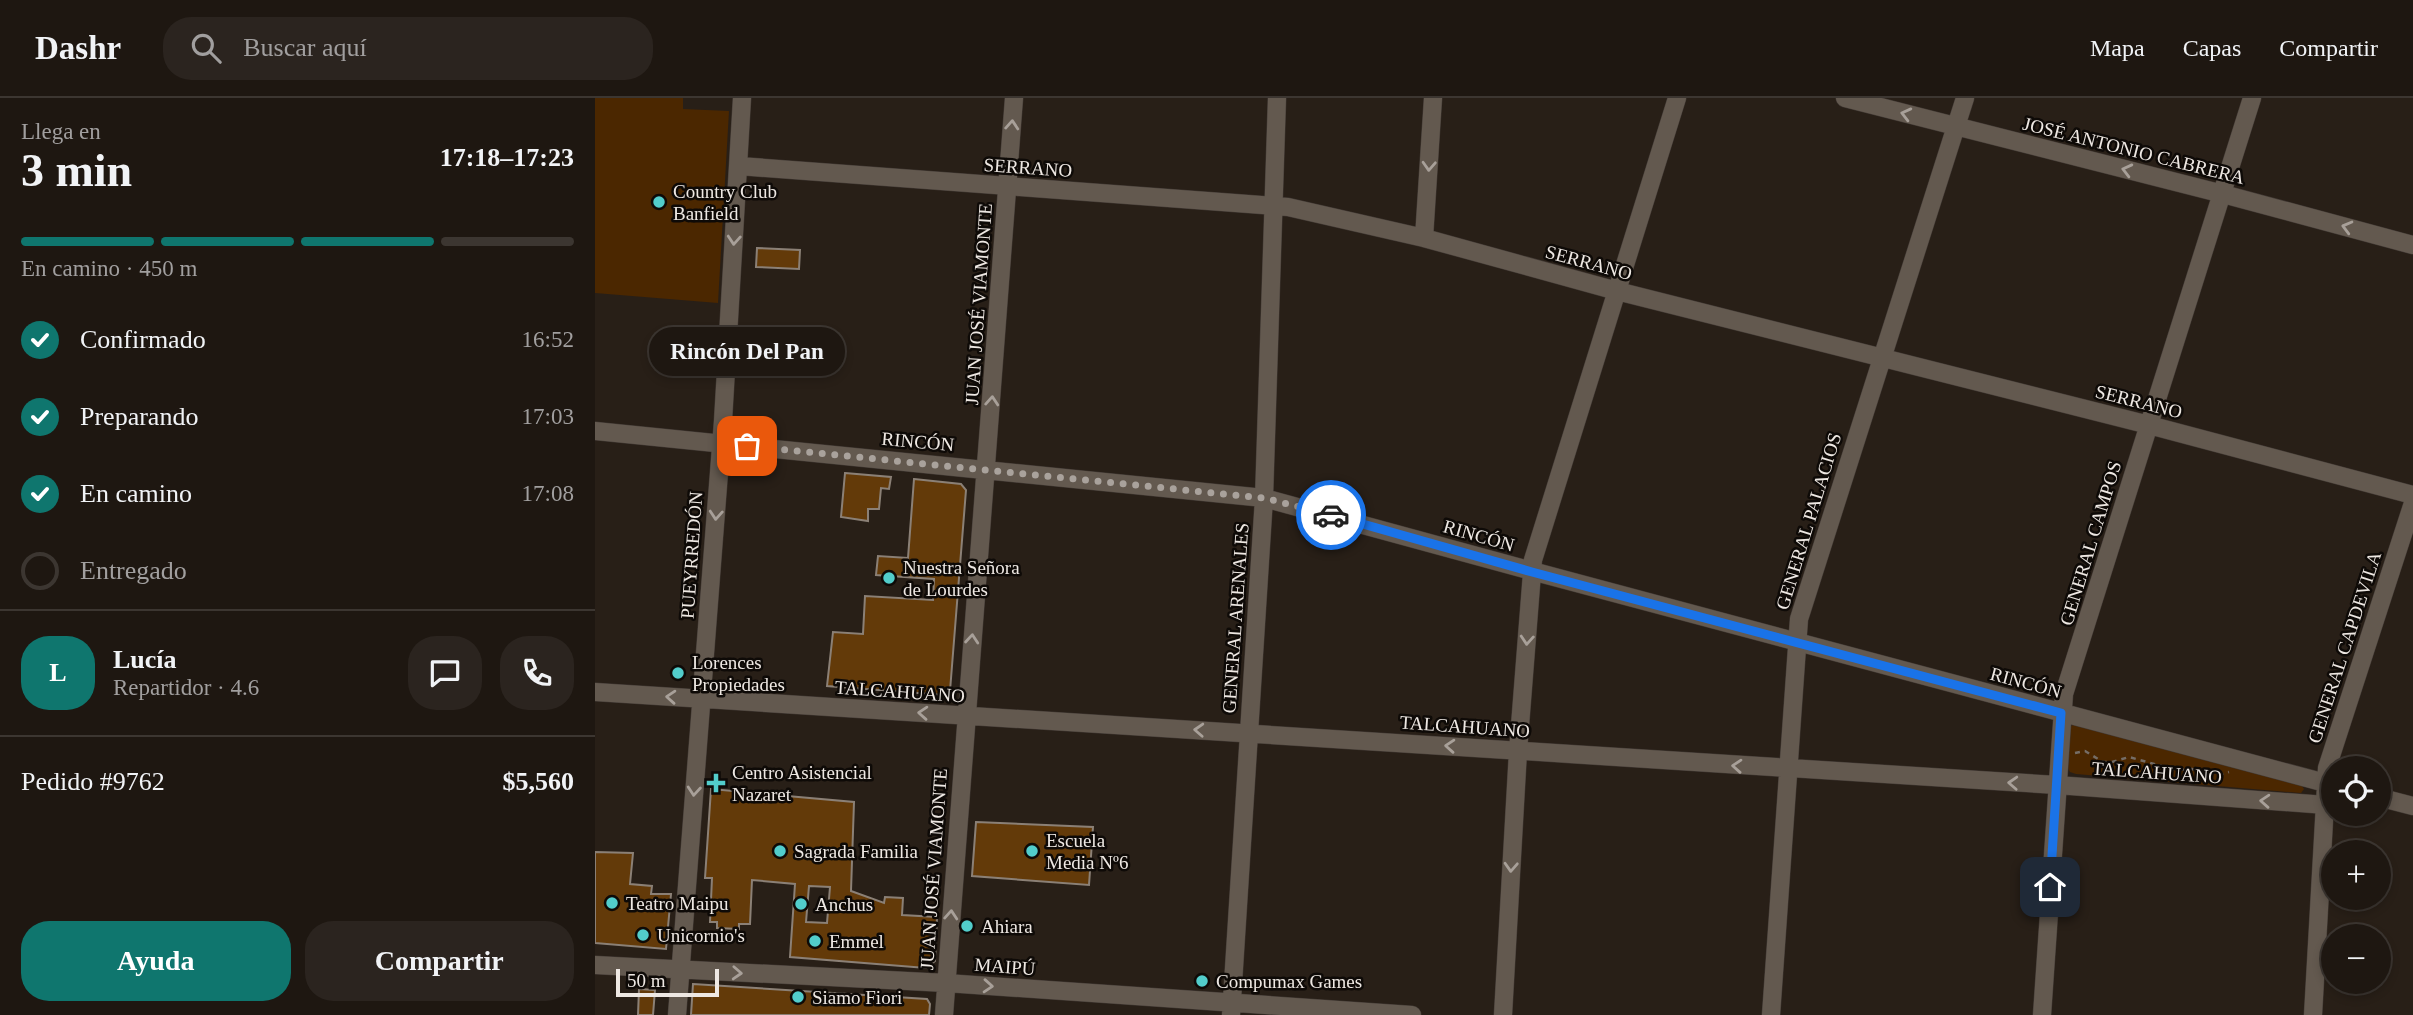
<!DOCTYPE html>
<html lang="es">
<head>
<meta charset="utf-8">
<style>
  :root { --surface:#1e1711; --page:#2b241f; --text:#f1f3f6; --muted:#a19f9f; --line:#3c3631; --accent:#0f766e }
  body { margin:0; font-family:Georgia,serif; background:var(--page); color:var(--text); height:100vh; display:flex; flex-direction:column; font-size:26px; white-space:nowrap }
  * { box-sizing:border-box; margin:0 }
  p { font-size:23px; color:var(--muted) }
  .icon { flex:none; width:38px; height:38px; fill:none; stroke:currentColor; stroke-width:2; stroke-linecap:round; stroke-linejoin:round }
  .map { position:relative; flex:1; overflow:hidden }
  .side { display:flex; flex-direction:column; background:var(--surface); width:595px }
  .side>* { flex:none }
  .fabs { position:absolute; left:1726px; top:658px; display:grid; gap:14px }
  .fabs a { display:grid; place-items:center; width:70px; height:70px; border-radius:50%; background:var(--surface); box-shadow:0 4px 10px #0003,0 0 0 2px var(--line); font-size:35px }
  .scale { position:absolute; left:21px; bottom:18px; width:103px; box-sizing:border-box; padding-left:7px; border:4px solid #eee8e3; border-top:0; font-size:19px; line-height:24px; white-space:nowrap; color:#eee8e3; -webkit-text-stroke:5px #0e0a07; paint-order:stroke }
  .pin { position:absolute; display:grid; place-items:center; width:60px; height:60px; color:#fff; margin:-30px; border-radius:14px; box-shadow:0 4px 10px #0006 }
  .courier { position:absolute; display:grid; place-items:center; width:70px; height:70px; margin:-35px; border:5px solid #1a73e8; border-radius:50%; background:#fff; color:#222; box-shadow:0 2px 9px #0007 }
  .bubble { position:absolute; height:49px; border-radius:24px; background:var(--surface); box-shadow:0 4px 10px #0003,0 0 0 2px var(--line); font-size:23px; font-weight:700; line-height:49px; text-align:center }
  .summary em { font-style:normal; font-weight:700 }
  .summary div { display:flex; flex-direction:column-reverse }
  .summary { display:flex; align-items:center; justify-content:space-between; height:119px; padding:0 21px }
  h1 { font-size:46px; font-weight:700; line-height:52px }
  .bar { display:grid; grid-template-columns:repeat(4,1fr); gap:10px 7px; align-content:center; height:84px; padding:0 21px }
  .bar i { height:9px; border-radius:5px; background:var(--line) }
  .bar .selected { background:var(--accent) }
  .bar p { grid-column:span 4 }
  .line { display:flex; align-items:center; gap:18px; padding:0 21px; border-top:2px solid var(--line) }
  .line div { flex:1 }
  .round { display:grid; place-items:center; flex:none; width:74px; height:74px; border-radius:28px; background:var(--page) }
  ol { padding:0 21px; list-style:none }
  li { display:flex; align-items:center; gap:21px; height:77px }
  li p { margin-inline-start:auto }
  li .icon { padding:7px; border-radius:50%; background:var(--accent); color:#fff; stroke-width:4 }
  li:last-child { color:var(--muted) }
  li i { width:38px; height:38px; border:4px solid var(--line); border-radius:50% }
  .button { display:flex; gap:14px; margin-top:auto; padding:14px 21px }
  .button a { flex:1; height:80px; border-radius:28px; background:var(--accent); color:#fff; font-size:28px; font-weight:700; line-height:80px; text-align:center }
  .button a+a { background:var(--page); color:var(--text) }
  header { display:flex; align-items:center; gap:42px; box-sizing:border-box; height:98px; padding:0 35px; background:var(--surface); border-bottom:2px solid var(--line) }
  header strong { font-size:33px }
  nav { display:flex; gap:38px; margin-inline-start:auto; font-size:24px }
  .search { width:490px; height:63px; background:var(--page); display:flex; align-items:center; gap:18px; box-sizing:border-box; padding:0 24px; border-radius:28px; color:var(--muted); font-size:26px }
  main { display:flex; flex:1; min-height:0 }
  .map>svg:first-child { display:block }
  .green { fill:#4b2700 }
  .building { fill:#633a09; stroke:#8b8076; stroke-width:2; fill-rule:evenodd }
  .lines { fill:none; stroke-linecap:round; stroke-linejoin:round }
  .minor-casing { stroke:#423a35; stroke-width:19 }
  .path { stroke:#756d66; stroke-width:2.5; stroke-dasharray:5 5; stroke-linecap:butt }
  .minor { stroke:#63594f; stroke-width:18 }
  .oneway { stroke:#a8a099 }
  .done { stroke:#a9a29c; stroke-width:7; stroke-dasharray:0 12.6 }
  .route { stroke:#1a73e8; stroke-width:9 }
  .poi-dot { fill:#52cdcb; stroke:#0e0a07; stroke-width:2.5 }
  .labels { text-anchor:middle; stroke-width:5; stroke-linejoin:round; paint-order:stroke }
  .street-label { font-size:19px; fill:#eee8e3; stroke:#0e0a07 }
  .poi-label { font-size:19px; fill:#eee8e3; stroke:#0e0a07; text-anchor:start }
</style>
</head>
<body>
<header>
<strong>Dashr</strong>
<div class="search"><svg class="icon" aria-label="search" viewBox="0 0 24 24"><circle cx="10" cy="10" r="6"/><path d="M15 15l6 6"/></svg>Buscar aquí</div>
<nav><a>Mapa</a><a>Capas</a><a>Compartir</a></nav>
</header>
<main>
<section class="side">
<div class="summary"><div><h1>3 min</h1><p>Llega en</p></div><em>17:18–17:23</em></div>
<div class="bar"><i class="selected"></i><i class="selected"></i><i class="selected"></i><i></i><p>En camino · 450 m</p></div>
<ol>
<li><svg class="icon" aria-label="check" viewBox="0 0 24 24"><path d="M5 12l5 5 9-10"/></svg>Confirmado<p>16:52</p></li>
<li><svg class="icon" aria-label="check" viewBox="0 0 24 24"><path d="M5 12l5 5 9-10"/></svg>Preparando<p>17:03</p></li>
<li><svg class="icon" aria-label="check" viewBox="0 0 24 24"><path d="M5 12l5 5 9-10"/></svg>En camino<p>17:08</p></li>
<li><i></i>Entregado</li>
</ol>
<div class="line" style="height:126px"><b class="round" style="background:var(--accent);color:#fff">L</b><div><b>Lucía</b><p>Repartidor · 4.6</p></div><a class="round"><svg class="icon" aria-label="chat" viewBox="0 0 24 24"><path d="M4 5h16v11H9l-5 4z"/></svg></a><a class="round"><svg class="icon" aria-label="phone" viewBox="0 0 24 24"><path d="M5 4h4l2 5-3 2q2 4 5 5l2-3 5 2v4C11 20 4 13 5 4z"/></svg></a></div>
<div class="line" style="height:91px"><div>Pedido #9762</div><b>$5,560</b></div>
<div class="button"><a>Ayuda</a><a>Compartir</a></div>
</section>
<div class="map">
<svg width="1818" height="917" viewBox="0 0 1818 917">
  <rect width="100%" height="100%" fill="#281f17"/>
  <path class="green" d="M 0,0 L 88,0 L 88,11 L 134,13 L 123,205 L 0,195 Z
    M 1480,625 L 1707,688 L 1709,691 L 1706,695 L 1481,676 L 1475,674 L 1472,669 L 1474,630 Z"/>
  <path class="building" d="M 162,150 L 205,152 L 204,171 L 161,169 Z
    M 250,375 L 296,379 L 294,391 L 286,390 L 284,411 L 273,411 L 273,423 L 246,419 Z
    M 319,381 L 366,386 L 371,392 L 355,593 L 349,597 L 232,588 L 238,534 L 268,536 L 270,498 L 338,502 L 339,481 L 281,477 L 283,458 L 313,460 Z
    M 116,691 L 259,704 L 256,793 L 289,805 L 290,799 L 308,800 L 307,817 L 342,819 L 340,863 L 331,870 L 195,859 L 200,786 L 157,782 L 155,826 L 144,826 L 144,831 L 122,830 L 122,824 L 115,824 L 117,780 L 110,780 ZM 214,788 L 235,789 L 232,825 L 211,824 Z
    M 381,724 L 498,729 L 494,787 L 377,778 Z
    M 0,754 L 38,755 L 35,786 L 57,788 L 56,796 L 76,796 L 71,851 L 0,845 Z
    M 98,886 L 332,901 L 335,906 L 334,917 L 96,917 Z
    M 44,891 L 60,892 L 58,917 L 43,917 Z"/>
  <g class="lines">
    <g class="minor-casing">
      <path id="minor" d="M 1250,0 L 1628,96 L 1818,147
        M 144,68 L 693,109 L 829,140 L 1022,193 L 1554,327 L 1818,397
        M 829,140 L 838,0
        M 0,333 L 669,400 L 937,473 L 1738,687
        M 0,594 L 1462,687 L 1731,707 L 1738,706
        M 1783,699 L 1818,708
        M 0,867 L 351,885 L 817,917
        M 82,917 L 128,323 L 147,0
        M 349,917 L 419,0
        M 636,917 L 669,400 L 682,0
        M 908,917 L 923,653 L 938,462 L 1082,0
        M 1176,917 L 1204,521 L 1370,0
        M 1447,917 L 1469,596 L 1657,0
        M 1718,917 L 1732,670 L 1818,405"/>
    </g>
    <path class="path" d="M 1480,655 L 1490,653 L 1508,664 L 1517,664 L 1534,659 L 1581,672 L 1597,671 L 1625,677 L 1634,674"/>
    <use href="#minor" class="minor"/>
  </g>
  <defs><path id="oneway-chevron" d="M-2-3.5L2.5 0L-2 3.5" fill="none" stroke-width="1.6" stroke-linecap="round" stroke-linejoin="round" transform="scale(1.75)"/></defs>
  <g class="oneway">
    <use href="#oneway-chevron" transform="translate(1311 16) rotate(-166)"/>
    <use href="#oneway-chevron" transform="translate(417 27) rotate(-86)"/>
    <use href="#oneway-chevron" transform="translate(834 68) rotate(93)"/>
    <use href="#oneway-chevron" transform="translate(1532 72) rotate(-166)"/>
    <use href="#oneway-chevron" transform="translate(1752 129) rotate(-165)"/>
    <use href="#oneway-chevron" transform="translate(139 142) rotate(94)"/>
    <use href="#oneway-chevron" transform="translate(397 303) rotate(-86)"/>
    <use href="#oneway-chevron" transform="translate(121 417) rotate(94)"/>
    <use href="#oneway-chevron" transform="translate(377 541) rotate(-85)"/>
    <use href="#oneway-chevron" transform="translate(932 542) rotate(94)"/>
    <use href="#oneway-chevron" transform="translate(76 599) rotate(-176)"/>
    <use href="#oneway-chevron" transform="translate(328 615) rotate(-176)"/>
    <use href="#oneway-chevron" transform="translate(604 632) rotate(-177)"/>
    <use href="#oneway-chevron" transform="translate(855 648) rotate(-176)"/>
    <use href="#oneway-chevron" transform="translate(1142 668) rotate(-176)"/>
    <use href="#oneway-chevron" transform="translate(1418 685) rotate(-177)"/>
    <use href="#oneway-chevron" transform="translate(99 693) rotate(95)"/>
    <use href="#oneway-chevron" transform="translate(1670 703) rotate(-176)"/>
    <use href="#oneway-chevron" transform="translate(916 769) rotate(93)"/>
    <use href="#oneway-chevron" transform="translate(356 817) rotate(-86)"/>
    <use href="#oneway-chevron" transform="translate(142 875) rotate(3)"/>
    <use href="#oneway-chevron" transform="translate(393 888) rotate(4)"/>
  </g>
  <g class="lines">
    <path class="done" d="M 152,348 L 669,400 L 736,417"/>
    <path class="route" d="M 736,417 L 937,474 L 1466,615 L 1455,789"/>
  </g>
  <g class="poi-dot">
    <circle cx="64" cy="104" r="7"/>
    <circle cx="294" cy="480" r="7"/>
    <circle cx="83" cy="575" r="7"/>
    <path d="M117.5 674.5h7v7h7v7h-7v7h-7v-7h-7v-7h7z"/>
    <circle cx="185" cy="753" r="7"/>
    <circle cx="437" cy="753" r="7"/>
    <circle cx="17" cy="805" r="7"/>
    <circle cx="206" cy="806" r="7"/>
    <circle cx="372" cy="828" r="7"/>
    <circle cx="48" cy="837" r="7"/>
    <circle cx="220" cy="843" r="7"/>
    <circle cx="607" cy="883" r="7"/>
    <circle cx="203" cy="899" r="7"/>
  </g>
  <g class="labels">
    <g class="street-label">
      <text transform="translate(1539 52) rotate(14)" y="7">JOSÉ ANTONIO CABRERA</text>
      <text transform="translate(433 69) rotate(4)" y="7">SERRANO</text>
      <text transform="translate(994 164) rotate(15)" y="7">SERRANO</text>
      <text transform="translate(383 206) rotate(-86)" y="7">JUAN JOSÉ VIAMONTE</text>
      <text transform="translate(1544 303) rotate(14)" y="7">SERRANO</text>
      <text transform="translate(323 343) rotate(5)" y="7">RINCÓN</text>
      <text transform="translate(1213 423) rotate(-73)" y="7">GENERAL PALACIOS</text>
      <text transform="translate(884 437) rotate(16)" y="7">RINCÓN</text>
      <text transform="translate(1495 445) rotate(-73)" y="7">GENERAL CAMPOS</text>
      <text transform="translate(96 457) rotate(-86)" y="7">PUEYRREDÓN</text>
      <text transform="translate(640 520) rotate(-86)" y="7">GENERAL ARENALES</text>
      <text transform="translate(1749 549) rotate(-72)" y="7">GENERAL CAPDEVILA</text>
      <text transform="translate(1431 584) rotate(15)" y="7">RINCÓN</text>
      <text transform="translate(305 593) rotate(4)" y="7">TALCAHUANO</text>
      <text transform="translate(870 628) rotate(4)" y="7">TALCAHUANO</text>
      <text transform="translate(1562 674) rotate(4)" y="7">TALCAHUANO</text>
      <text transform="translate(338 771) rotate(-86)" y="7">JUAN JOSÉ VIAMONTE</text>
      <text transform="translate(410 868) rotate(4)" y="7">MAIPÚ</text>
    </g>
    <g class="poi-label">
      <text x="78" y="100">Country Club<tspan x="78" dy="22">Banfield</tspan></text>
      <text x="308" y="476">Nuestra Señora<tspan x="308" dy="22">de Lourdes</tspan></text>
      <text x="97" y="571">Lorences<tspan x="97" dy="22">Propiedades</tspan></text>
      <text x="137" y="681">Centro Asistencial<tspan x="137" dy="22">Nazaret</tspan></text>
      <text x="451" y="749">Escuela<tspan x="451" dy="22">Media Nº6</tspan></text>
      <text x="199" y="760">Sagrada Familia</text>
      <text x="31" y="812">Teatro Maipu</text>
      <text x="220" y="813">Anchus</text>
      <text x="386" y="835">Ahiara</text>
      <text x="62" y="844">Unicornio's</text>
      <text x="234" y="850">Emmel</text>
      <text x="621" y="890">Compumax Games</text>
      <text x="217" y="906">Siamo Fiori</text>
    </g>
  </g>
</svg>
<div class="fabs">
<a><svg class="icon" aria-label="locate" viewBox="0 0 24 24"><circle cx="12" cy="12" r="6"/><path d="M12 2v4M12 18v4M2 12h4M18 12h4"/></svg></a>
<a>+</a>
<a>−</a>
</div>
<div class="scale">50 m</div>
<div class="pin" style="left:152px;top:348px;background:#ea580c"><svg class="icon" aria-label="bag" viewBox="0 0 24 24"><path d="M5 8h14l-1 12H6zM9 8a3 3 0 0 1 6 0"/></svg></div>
<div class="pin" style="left:1455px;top:789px;background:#1f2937"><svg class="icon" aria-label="home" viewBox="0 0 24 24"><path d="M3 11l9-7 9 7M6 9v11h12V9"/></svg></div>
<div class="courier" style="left:736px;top:417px"><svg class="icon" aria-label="car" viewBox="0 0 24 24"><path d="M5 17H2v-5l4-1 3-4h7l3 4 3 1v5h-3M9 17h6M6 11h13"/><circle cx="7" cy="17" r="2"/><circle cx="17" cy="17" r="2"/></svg></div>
<div class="bubble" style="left:54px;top:229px;width:196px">Rincón Del Pan</div>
</div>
</main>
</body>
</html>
